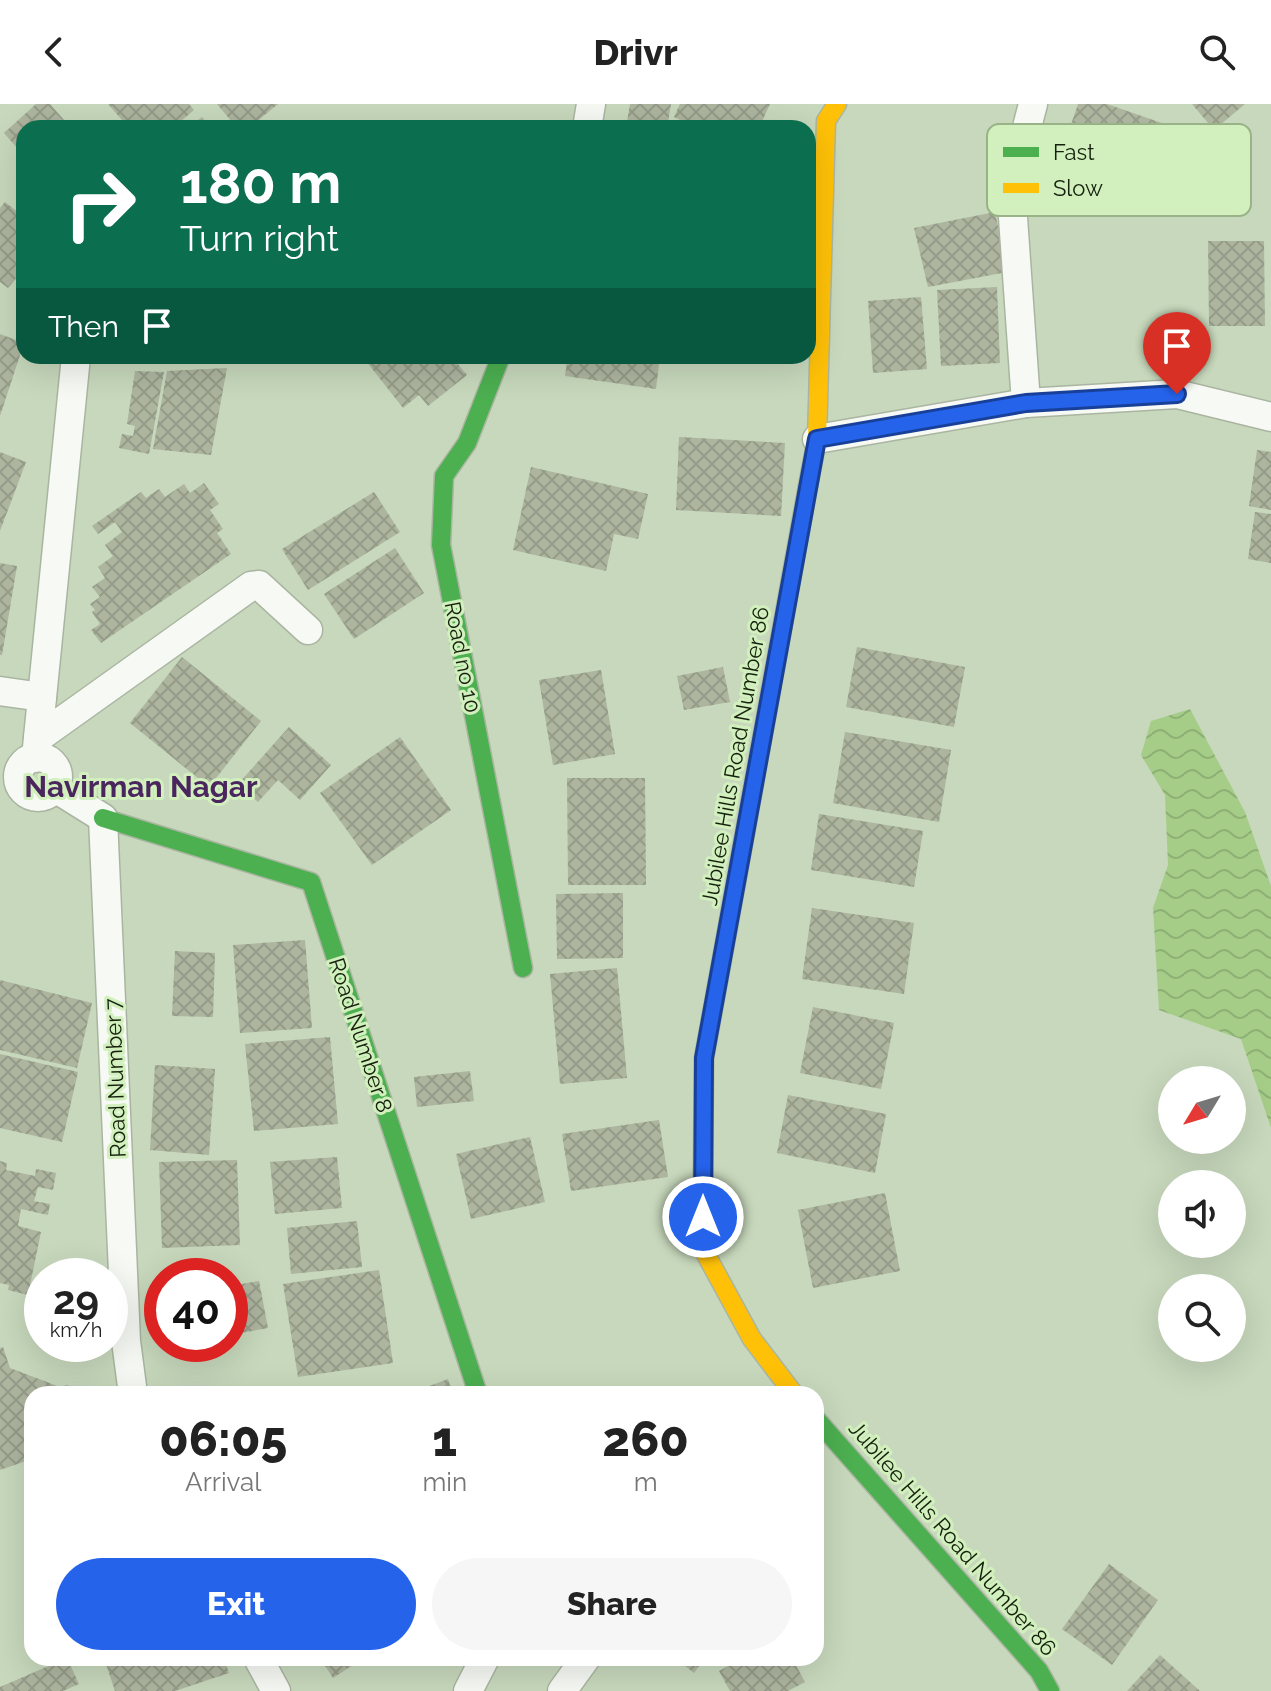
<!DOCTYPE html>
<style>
:root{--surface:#fff;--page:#f6f6f6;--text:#222;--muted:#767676;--accent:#2563eb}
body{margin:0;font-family:Raleway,sans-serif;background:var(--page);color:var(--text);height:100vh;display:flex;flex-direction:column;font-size:30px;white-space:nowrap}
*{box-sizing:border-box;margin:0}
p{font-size:26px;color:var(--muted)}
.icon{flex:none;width:44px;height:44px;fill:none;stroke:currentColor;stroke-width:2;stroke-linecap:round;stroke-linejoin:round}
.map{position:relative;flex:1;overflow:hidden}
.side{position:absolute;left:24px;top:1282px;width:800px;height:280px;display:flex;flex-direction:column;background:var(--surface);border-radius:24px;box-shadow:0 8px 32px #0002}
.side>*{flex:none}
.top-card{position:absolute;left:16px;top:16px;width:800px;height:244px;border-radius:24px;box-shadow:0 8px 32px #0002;background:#0b6e4f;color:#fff;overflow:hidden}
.needle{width:52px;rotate:232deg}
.buttons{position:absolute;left:1158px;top:962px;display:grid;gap:16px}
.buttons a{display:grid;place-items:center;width:88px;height:88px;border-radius:50%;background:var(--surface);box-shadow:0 8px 32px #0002;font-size:40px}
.speed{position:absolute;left:24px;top:1154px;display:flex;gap:16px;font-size:40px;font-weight:700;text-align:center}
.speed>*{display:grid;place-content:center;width:104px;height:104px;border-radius:50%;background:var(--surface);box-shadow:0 8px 32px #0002;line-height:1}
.speed small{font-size:20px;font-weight:400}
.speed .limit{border:12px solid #d22;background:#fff;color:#111}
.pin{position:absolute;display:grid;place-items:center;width:68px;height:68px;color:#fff;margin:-82px -34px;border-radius:50% 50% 50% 0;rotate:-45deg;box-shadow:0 0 8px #0007}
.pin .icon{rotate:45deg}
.me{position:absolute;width:88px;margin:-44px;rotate:0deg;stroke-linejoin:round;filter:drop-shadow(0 0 6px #0008)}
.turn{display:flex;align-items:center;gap:28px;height:168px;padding:0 32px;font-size:36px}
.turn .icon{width:104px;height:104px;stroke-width:2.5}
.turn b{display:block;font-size:56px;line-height:68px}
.then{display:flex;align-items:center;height:76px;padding:0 32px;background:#0003;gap:16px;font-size:30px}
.eta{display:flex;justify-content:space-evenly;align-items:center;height:136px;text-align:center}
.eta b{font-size:48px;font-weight:800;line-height:56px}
.action{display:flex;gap:16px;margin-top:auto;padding:16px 32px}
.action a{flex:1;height:92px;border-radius:48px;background:var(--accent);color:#fff;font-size:32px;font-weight:800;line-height:92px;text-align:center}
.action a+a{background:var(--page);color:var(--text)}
header{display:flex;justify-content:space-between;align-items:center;height:104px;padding:0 32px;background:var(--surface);font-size:36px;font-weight:800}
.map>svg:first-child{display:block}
</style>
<header><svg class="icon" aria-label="back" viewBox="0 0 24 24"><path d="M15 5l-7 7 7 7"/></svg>Drivr<svg class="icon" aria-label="search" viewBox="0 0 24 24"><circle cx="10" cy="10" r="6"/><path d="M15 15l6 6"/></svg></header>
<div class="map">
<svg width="1271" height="1587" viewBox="0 0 1271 1587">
<defs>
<pattern id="water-waves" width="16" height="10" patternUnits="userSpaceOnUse" patternTransform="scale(2)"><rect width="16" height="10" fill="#a5cd88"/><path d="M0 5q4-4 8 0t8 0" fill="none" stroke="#8db074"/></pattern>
<pattern id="building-cross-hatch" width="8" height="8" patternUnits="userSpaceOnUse" patternTransform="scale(2)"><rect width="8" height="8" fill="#adb59f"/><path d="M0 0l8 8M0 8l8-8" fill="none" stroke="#949b88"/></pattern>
</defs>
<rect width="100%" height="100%" fill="#c7d8bc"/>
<path fill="url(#water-waves)" d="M1190,605L1245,708L1271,782V1024L1241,935L1159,906L1153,804L1168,761L1165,691L1141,651L1151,617Z"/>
<g fill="url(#building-cross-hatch)">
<path d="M36,0H50L71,24H24V52L4,29Z"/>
<path d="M108,0H189L194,6L173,24H129Z"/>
<path d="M217,0H278L249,24H237Z"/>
<path d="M630,0H671L667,24H626Z"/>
<path d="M680,0H770L759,24H697L674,13Z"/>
<path d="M1078,0H1107L1182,26L1167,70L1066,35Z"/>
<path d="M1192,0H1245L1214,26Z"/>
<path d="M202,13L211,24H188Z"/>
<path d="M5,98L24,113V165L8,184L0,178V104Z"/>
<path d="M995,108L1007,168L928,183L914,124Z"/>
<path d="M1208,137H1264L1265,222H1209Z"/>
<path d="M997,183L1000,259L941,262L937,186Z"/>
<path d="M921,193L927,265L873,269L868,197Z"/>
<path d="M0,230L24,239L0,312Z"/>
<path d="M362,252H451L467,271L428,302L419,291L403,304Z"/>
<path d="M568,252H660L656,285L565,272Z"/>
<path d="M227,264L211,351L153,345L167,267Z"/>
<path d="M135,267L164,268L149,350L119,344L122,330L133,332L135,322L127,320Z"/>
<path d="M679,333L785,339L781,412L676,406Z"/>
<path d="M1257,346L1271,348V406L1249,402Z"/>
<path d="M0,348L26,358L0,427Z"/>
<path d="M531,363L648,390L638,435L614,430L606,467L513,446Z"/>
<path d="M204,379L219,400L210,406L223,425L217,429L231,450L101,539L91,526L100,520L92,508L95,506L90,500L100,493L92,483L105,474L98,463L113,452L105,441L122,428L115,418L98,430L92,422L141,388L146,394L159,385L165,393L184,380L190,389Z"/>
<path d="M374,388L400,428L308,486L282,445Z"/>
<path d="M1255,408L1271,410V459L1248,455Z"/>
<path d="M395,444L424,489L354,535L324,490Z"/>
<path d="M0,459L17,462L2,551H0Z"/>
<path d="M857,543L965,563L954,623L846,603Z"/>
<path d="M182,553L261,617L209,683L130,619Z"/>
<path d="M723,563L730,598L684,606L677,572Z"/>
<path d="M601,566L615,650L553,661L539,576Z"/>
<path d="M289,623L331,661L300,696L278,676L258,698L238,680Z"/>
<path d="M845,628L951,646L939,718L833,699Z"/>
<path d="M400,633L451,706L372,761L320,689Z"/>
<path d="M567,674H645L646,781H568Z"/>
<path d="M819,710L923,727L914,783L811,766Z"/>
<path d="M623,789V854L557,855L556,790Z"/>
<path d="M812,804L914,819L904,890L802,875Z"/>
<path d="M305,836L312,924L240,929L233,841Z"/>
<path d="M175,847L215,849L213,913L172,912Z"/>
<path d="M617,864L627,974L560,980L550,870Z"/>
<path d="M0,876L92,899L77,964L0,946Z"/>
<path d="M813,903L894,919L881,985L800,969Z"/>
<path d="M330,933L338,1020L254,1027L245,940Z"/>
<path d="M0,950L78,968L62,1038L0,1024Z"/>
<path d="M155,961L215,965L209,1051L150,1046Z"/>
<path d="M470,967L474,997L417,1003L414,973Z"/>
<path d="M788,991L886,1010L875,1069L777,1049Z"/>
<path d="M659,1016L668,1073L571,1087L562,1030Z"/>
<path d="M530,1033L545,1098L471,1115L456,1050Z"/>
<path d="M337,1053L342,1104L275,1110L270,1058Z"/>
<path d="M237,1056L240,1141L162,1144L159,1058Z"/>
<path d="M0,1057L7,1059L6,1066L35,1072L36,1065L56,1069L53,1086L38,1083L34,1097L50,1100L48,1111L21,1105L18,1122L41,1128L28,1191L8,1186L9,1181L0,1179Z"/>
<path d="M885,1089L900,1167L813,1184L798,1106Z"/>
<path d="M357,1117L362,1163L291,1170L287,1124Z"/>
<path d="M379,1166L393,1259L298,1273L283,1180Z"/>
<path d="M259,1177L268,1224L230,1231V1182Z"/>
<path d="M3,1243L10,1264L60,1283L68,1281L71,1290H32V1355L0,1366V1244Z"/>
<path d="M448,1275L453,1290H408Z"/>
<path d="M1109,1460L1158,1496L1112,1561L1062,1525Z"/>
<path d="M1160,1551L1200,1587H1127Z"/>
<path d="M67,1554L79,1580L63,1587H0V1583Z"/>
<path d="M124,1554H224L229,1569L175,1587H115L106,1560Z"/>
<path d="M320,1554H364L333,1574Z"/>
<path d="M675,1554H705L694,1569Z"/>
<path d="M743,1554H792L805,1578L788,1587H730L719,1567Z"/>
</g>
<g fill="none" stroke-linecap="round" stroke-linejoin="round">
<g stroke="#aab5a1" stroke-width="31">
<g id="street">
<path d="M587,24L591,0"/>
<path d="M1026,299L1011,85L1033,0"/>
<path d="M817,335L1026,299L1177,290L1271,313"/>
<path d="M0,587L42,593"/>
<path d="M38,634L251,482L259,481L308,526"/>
<circle cx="38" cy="673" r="20"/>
<path d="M36,654L76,252"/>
<path d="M55,684L103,714L126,1237L133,1290"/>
<path d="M258,1554L276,1587"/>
<path d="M468,1587L485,1554"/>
<path d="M562,1587L586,1554"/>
</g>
</g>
<g stroke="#aab5a1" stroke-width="21">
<g id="fast">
<path d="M501,252L467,339L444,372L441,441L523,864"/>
<path d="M103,714L311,778L478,1290"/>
<path d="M703,1066L704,954L808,382"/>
<path d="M816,1315L1039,1567L1050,1587"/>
</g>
</g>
<g stroke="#aab5a1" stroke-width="21">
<g id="slow">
<path d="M808,382L817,335L826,17L837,0"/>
<path d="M703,1066V1145L752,1235L794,1290"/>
</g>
</g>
<use href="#street" stroke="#f7f9f5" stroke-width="28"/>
<use href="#fast" stroke="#4caf50" stroke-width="18"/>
<use href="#slow" stroke="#ffc107" stroke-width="18"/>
</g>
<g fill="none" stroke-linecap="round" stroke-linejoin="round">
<g stroke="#184099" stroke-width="20">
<path id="route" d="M703,1113L704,954L817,335L1026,299L1177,290"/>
</g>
<use href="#route" stroke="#2563eb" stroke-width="14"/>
</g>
<g text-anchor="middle" stroke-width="6" stroke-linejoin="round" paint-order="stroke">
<g font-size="22" fill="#15200d" stroke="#d2f0bd">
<text transform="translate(463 553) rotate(79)" y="8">Road no 10</text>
<text transform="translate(735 652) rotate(-80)" y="8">Jubilee Hills Road Number 86</text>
<text transform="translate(361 931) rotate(72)" y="8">Road Number 8</text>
<text transform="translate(115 974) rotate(-92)" y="8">Road Number 7</text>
<text transform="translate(953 1434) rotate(49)" y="8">Jubilee Hills Road Number 86</text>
</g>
<g font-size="30" font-weight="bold" fill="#4b265e" stroke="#d2f0bd">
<text x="141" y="693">Navirman Nagar</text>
</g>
</g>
<rect x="987" y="20" width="264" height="92" rx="12" fill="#d2f0bd" stroke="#99b288" stroke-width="2"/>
<rect x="1003" y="43" width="36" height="10" fill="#4caf50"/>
<rect x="1003" y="79" width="36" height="10" fill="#ffc107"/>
<g font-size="22" fill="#15200d">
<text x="1053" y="56">Fast</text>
<text x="1053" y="92">Slow</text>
</g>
</svg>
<div class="buttons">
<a><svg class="needle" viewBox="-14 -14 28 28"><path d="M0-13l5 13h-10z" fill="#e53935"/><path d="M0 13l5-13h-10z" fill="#767676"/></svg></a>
<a><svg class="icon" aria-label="sound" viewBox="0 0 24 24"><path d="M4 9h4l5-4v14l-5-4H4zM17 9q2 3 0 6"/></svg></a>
<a><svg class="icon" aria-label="search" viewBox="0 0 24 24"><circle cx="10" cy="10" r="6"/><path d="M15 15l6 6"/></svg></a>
</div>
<div class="speed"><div>29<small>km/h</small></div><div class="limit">40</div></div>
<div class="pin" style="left:1177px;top:290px;background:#d93025"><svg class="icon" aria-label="arrive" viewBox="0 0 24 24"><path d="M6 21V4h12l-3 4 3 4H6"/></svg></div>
<svg class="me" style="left:703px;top:1113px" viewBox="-20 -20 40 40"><circle r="17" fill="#2563eb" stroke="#fff" stroke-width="3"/><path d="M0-11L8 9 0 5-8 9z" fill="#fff"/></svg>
<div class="top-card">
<div class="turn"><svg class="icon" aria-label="right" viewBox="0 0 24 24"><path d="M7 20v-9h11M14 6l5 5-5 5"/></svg><div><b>180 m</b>Turn right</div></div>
<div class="then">Then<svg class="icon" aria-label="arrive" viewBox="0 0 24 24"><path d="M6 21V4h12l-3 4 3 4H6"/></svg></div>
</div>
<section class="side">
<div class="eta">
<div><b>06:05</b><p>Arrival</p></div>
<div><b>1</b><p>min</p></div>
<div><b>260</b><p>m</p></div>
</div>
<div class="action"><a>Exit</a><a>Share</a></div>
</section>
</div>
